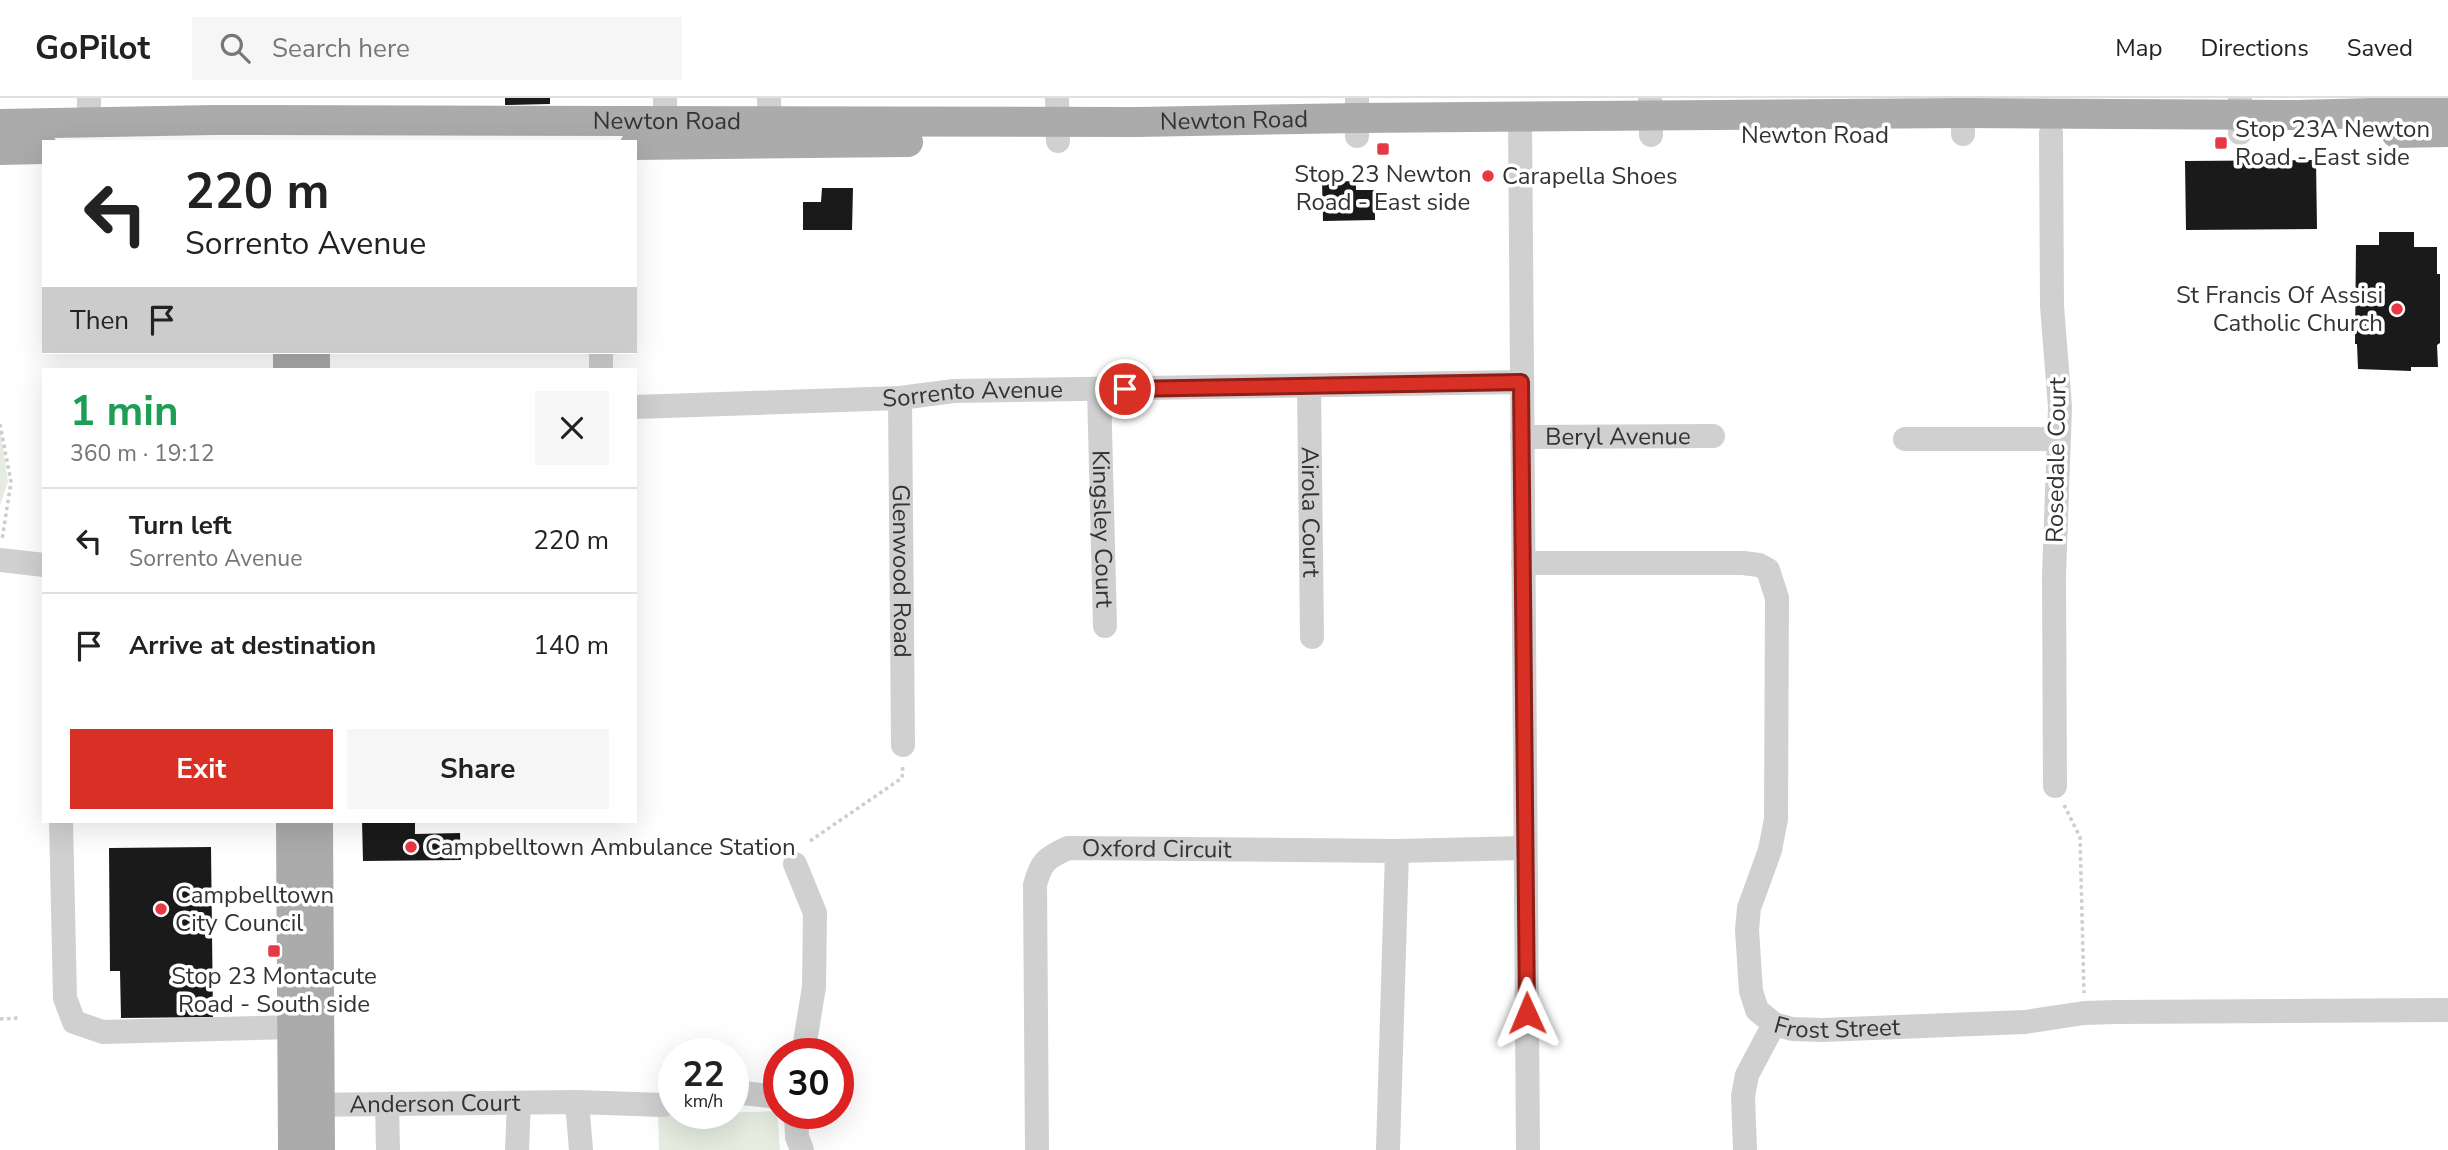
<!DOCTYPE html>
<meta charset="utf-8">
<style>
:root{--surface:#fff;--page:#f6f6f6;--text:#222;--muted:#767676;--line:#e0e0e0;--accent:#d93025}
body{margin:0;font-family:"Nunito Sans",sans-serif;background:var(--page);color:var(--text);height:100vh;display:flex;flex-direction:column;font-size:26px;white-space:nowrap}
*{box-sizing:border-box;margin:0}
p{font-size:23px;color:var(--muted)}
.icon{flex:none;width:38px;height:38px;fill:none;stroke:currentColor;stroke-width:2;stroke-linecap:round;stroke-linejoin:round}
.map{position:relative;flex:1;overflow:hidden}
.panel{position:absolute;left:42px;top:270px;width:595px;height:455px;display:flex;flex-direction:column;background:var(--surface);border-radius:0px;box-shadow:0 7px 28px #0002}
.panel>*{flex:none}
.top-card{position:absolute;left:42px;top:42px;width:595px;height:214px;border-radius:0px;box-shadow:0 7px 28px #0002;background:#fff;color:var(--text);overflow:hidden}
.speed{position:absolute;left:658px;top:940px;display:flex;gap:14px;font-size:35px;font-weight:700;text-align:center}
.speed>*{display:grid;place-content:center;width:91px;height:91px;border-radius:50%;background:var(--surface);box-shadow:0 7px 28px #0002;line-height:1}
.speed small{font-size:18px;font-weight:400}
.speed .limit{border:10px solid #d22;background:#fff;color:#111}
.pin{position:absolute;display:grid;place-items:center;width:60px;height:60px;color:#fff;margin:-30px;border:4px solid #fff;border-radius:50%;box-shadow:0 2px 7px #0007}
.me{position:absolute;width:77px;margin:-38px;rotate:359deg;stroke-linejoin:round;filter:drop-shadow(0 0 5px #0008)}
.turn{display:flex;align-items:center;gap:24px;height:147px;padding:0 28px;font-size:32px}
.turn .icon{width:91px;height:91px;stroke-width:2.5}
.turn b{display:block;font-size:49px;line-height:60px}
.then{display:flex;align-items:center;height:66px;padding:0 28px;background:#0003;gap:14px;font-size:26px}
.round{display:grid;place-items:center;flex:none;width:74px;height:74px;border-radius:0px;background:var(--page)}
.head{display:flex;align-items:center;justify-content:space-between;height:119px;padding:0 28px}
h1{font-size:42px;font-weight:700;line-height:52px;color:#1e9e55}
.action{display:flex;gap:14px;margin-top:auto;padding:14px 28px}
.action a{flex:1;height:80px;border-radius:0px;background:var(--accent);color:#fff;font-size:28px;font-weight:700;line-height:80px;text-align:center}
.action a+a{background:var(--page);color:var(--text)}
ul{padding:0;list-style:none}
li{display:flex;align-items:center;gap:21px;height:105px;padding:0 28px;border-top:2px solid var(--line)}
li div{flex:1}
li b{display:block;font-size:26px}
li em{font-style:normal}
header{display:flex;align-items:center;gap:42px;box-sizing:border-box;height:98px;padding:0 35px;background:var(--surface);border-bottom:2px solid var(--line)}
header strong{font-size:33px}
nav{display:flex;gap:38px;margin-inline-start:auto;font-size:24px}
.search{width:490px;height:63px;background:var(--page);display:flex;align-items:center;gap:18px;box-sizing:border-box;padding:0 24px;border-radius:0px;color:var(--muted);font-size:26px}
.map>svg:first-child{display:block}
</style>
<header>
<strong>GoPilot</strong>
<div class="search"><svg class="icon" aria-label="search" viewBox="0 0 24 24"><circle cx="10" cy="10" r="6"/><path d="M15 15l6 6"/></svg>Search here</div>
<nav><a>Map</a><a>Directions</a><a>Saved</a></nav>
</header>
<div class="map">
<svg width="2448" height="1052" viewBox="0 0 2448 1052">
<rect width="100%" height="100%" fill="#fff"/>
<g fill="#e6ecdf">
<path d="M0,329L8,384L0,407Z"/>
<path d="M777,1013L780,1052H659L658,1017Z"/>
</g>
<g fill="#1a1a1a">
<path d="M505,0H550V6L505,7Z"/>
<path d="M2316,62L2317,131L2186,132L2185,63Z"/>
<path d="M1356,83V92H1375V122L1323,123L1322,84Z"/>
<path d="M822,90H853L852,132H803V104H821Z"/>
<path d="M2379,134H2414V149H2437V176H2440V245L2437,247L2438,269H2411V273L2358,271L2357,246H2355L2356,147H2379Z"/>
<path d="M362,723H415V736L460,735L461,762L363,763Z"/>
<path d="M211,749L213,919L121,920L120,873H110L109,750Z"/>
</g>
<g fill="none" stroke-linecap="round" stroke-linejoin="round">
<g stroke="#cdcdcd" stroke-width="3.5" stroke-dasharray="3.5 3.5" stroke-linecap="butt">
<path d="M0,326L11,384L2,442"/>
<path d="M2064,707L2080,739L2084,895"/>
<path d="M810,743L902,680L903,667"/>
<path d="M0,921L19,920"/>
</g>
<g stroke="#d0d0d0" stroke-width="24">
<path d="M89,0V24"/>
<path d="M665,0V23"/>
<path d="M769,0L770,41"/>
<path d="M1057,0L1058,43"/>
<path d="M1357,0V38"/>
<path d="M1650,0L1651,37"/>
<path d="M1963,0V36"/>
<path d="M1520,20L1528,1052"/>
<path d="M2051,35L2052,208L2060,309L2054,478L2055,688"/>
<path d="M2240,35V0"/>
<path d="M601,254V271"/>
<path id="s1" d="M1309,288L1312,539"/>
<path id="s2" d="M1099,291L1105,528"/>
<path id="s3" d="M900,300L903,647"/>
<path id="s4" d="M635,309L900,300L954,293L1521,284"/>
<path id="s5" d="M1522,339L1713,338"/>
<path d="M1905,341H2058"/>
<path d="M0,462L44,467"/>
<path id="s6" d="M1523,465H1743L1759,467L1768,472L1777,500L1776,721L1770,752L1749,810L1747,832L1751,893L1757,912L1774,926L1792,931L1822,932L2025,924L2084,915L2116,914L2448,912"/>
<path d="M61,723L65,900L74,924L103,934L293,929"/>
<path d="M795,766L815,815L814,889L803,956"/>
<path d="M733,994L779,999"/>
<path d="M577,1004L581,1052"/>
<path d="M387,1006L388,1052"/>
<path id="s7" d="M300,1007L577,1004L663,1007L674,1004"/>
<path d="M796,1015L797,1039L802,1052"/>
<path d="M517,1052L519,1005"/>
<path id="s8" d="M1037,1052L1035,787C1041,764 1046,760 1068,750L1397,753L1525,750"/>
<path d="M1388,1052L1397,753"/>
<path d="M1745,1052L1743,998L1747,977L1774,926"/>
</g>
<g stroke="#ababab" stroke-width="30">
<path id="s9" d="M0,26L214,22L1137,24L1357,20L1963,15L2298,17L2448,13"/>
<path d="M2396,35L2448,34"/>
<path d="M635,47L908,44"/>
<path d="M0,52L44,51"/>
<path d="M288,254V271"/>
<path d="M315,254V271"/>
<path d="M291,723L293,1052"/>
<path d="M318,723L320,1052"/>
</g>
</g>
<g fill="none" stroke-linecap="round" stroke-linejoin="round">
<g stroke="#8d1f18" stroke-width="18">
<path id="route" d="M1125,291L1521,284L1527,915"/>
</g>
<use href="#route" stroke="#d93025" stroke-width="12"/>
</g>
<g fill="#e63946" stroke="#fff" stroke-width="2.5">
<rect x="2214" y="38" width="14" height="14" rx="3.5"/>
<rect x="1376" y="44" width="14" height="14" rx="3.5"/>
<circle cx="1488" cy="78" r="7"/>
<circle cx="2397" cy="211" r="7"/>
<circle cx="411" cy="749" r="7"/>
<circle cx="161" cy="811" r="7"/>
<rect x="267" y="846" width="14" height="14" rx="3.5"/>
</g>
<g text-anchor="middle" stroke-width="7" stroke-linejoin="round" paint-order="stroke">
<g font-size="24" fill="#333" stroke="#fff">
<text dy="8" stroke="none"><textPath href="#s9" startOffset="1234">Newton Road</textPath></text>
<text dy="8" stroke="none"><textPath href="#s9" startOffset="667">Newton Road</textPath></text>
<text x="1815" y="45">Newton Road</text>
<text dy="8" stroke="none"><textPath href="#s4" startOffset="338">Sorrento Avenue</textPath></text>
<text dy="8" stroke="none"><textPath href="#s5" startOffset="96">Beryl Avenue</textPath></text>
<text transform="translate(2056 362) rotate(-89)" y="8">Rosedale Court</text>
<text dy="8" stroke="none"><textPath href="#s1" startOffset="126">Airola Court</textPath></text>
<text dy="8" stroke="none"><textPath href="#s2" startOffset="140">Kingsley Court</textPath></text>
<text dy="8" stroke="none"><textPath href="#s3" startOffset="173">Glenwood Road</textPath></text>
<text dy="8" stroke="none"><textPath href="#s8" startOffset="406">Oxford Circuit</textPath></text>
<text dy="8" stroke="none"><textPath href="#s6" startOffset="779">Frost Street</textPath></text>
<text dy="8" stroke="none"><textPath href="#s7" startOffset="135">Anderson Court</textPath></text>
</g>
<g font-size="24" fill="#333" stroke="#fff" text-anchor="start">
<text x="2235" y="39">Stop 23A Newton<tspan x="2235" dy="28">Road - East side</tspan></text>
<text x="1383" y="84" text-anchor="middle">Stop 23 Newton<tspan x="1383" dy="28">Road - East side</tspan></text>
<text x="1502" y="86">Carapella Shoes</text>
<text x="2383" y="205" text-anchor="end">St Francis Of Assisi<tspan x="2383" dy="28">Catholic Church</tspan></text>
<text x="425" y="757">Campbelltown Ambulance Station</text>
<text x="175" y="805">Campbelltown<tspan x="175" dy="28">City Council</tspan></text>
<text x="274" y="886" text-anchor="middle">Stop 23 Montacute<tspan x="274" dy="28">Road - South side</tspan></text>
</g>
</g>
</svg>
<div class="speed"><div>22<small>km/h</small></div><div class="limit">30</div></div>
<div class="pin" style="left:1125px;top:291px;background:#d93025"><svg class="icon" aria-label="arrive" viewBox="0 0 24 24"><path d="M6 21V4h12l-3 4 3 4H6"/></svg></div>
<svg class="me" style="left:1527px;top:915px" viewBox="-20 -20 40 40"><path d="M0-17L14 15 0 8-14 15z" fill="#d93025" stroke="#fff" stroke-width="4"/></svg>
<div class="top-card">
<div class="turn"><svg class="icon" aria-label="left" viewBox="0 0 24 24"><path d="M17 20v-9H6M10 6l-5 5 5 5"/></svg><div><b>220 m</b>Sorrento Avenue</div></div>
<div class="then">Then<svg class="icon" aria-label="arrive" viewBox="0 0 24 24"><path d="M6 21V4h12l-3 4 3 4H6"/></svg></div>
</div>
<section class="panel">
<div class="head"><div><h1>1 min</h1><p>360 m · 19:12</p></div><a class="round"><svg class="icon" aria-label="close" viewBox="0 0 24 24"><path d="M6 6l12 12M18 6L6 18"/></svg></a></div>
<ul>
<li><svg class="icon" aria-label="left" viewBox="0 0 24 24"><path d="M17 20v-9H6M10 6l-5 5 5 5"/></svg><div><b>Turn left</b><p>Sorrento Avenue</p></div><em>220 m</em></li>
<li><svg class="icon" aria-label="arrive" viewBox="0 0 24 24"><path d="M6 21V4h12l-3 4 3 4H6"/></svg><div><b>Arrive at destination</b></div><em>140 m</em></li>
</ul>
<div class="action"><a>Exit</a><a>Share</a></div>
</section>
</div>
